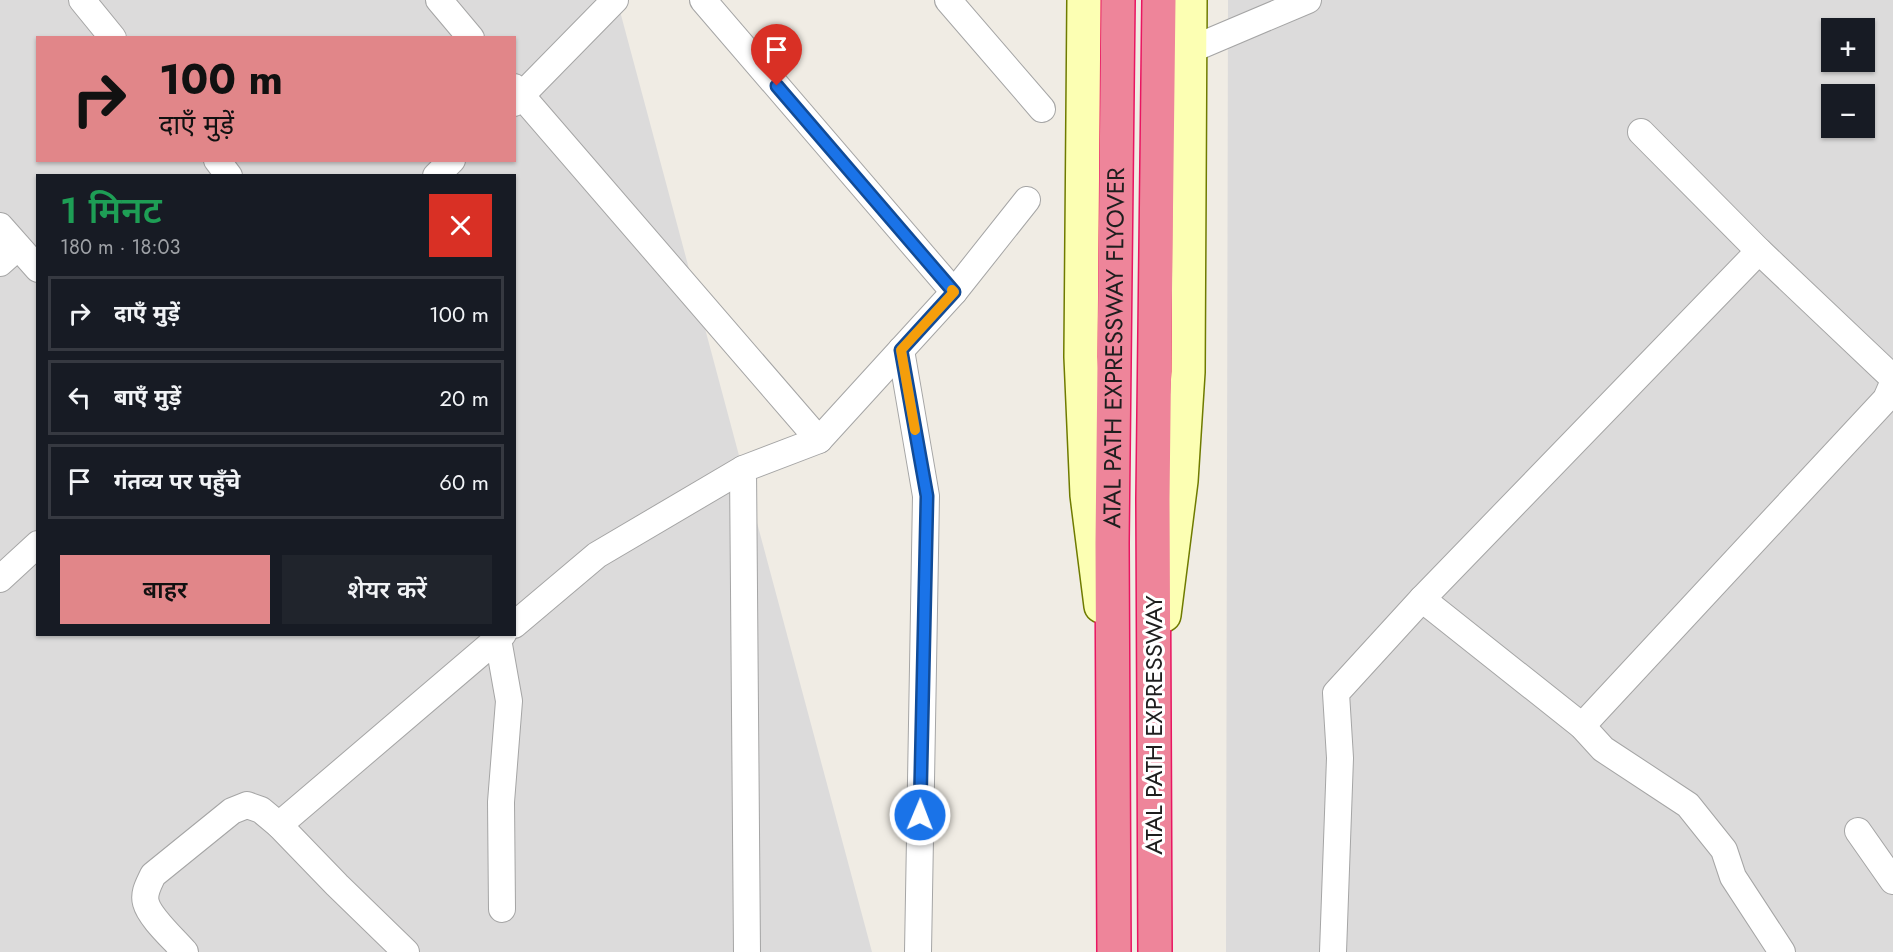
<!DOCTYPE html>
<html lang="hi">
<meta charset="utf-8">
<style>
:root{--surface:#171b24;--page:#20242c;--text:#f1f3f6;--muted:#9ea1a6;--line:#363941;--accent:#e18689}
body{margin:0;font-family:Jost,"Noto Sans Devanagari",sans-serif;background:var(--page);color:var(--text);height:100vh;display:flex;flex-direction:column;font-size:22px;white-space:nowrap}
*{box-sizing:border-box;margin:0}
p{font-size:20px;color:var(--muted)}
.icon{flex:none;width:33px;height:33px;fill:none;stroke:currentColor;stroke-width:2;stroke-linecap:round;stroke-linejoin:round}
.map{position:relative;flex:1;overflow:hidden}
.sheet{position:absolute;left:36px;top:174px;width:480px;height:462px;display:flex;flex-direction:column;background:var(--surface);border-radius:0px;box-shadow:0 2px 4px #0004}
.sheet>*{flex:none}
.guide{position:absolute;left:36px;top:36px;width:480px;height:126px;border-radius:0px;box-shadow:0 2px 4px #0004;background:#e18689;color:#111;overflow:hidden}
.fabs{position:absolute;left:1821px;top:18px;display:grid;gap:12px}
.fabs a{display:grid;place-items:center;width:54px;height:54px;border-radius:0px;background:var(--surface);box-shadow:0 2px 4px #0004;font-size:30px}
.pin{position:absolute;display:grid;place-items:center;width:51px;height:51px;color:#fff;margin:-62px -26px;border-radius:50% 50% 50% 0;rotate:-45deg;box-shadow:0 0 6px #0007}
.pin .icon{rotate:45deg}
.me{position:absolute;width:66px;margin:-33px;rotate:1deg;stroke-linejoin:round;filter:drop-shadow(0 0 4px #0008)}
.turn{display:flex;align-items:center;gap:21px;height:126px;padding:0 24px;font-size:27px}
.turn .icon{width:78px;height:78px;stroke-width:2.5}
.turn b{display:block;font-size:42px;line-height:51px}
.round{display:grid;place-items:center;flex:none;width:63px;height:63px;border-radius:0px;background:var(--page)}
.summary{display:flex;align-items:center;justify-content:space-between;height:102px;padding:0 24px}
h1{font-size:36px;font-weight:600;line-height:45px;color:#1e9e55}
.button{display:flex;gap:12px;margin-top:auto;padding:12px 24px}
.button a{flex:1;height:69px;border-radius:0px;background:var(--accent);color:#111;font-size:24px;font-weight:600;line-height:69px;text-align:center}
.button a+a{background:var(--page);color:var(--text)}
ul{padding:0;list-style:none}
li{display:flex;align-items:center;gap:18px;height:75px;margin:0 12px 9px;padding:0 12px;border:3px solid var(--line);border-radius:0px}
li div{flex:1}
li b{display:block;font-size:22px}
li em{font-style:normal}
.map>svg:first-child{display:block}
</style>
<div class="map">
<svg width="1893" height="952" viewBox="0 0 1893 952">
<rect width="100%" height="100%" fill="#f0ece4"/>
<g fill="#dcdbdb" fill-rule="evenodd">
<path d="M0,0H617L872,952H0ZM38,38H514V160H38ZM38,176H514V634H38Z"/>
<path d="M1228,0H1893V952H1226ZM1832,28H1864V62H1832ZM1832,94H1864V128H1832Z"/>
</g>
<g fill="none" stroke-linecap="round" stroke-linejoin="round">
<g stroke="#a5a5a5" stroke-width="28">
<g id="street">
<path d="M82,0L113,38"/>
<path d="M439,0L471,38"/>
<path d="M703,0L954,292"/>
<path d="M948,0L1042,109"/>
<path d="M1190,50L1308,0"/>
<path d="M514,87L819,440"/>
<path d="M514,103L615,0"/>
<path d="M1641,132L1759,251L1893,378"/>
<path d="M217,160L229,176"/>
<path d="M436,176L452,160"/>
<path d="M0,226L38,269"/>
<path d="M0,263L18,247"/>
<path d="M901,350L926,496L918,952"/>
<path d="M0,579L38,544"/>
<path d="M1422,599L1582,726L1603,749L1688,805L1724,850L1733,877L1782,952"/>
<path d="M514,625L597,555L743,469"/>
<path d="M498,639L509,701L501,802L502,909"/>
<path d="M1582,726L1886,399L1893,383"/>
<path d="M279,825L503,634"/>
<path d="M1858,831L1893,881"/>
<path d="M185,952C174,939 150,918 146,903C143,893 149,884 153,875L232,811L247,805L261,810L279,825L337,885L406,952"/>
<path d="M747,952L743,469L819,440L954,292L1027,200"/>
<path d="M1333,952L1340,758L1336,693L1422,599L1759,251"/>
</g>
</g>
<g stroke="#6f7b00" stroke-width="36">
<g id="secondary">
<path d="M1084,0L1081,357L1087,495L1101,606"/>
<path d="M1164,615L1181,481L1188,372L1190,0"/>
</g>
</g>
<g stroke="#e91561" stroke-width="36">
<g id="highway">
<path id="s1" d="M1114,952L1112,543L1118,0"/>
<path d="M1155,952L1153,499L1159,0"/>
</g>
</g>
<use href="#street" stroke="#fff" stroke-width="26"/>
<use href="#secondary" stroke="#fcffb3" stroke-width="33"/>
<use href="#highway" stroke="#ee859a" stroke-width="33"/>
</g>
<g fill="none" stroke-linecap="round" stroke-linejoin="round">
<g stroke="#114b97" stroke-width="15">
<path id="route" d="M777,86L954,292L901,350L927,496L920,815"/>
</g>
<use href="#route" stroke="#1a73e8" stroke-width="10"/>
<path stroke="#f59e0b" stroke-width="10" d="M915,430L901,350L954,292L952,290"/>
</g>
<g text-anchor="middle" stroke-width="6" stroke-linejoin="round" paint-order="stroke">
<g font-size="24" fill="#1e1e1e" stroke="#fff">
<text dy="8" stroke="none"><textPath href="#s1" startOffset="604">ATAL PATH EXPRESSWAY FLYOVER</textPath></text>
<text transform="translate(1154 725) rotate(-90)" y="8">ATAL PATH EXPRESSWAY</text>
</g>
</g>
</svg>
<div class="fabs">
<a>+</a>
<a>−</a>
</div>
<div class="pin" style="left:777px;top:86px;background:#d93025"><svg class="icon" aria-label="arrive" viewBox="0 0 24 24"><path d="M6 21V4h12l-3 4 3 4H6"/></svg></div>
<svg class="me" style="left:920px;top:815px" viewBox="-20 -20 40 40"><circle r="17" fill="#1a73e8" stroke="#fff" stroke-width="3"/><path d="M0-11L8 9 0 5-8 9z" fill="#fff"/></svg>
<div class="guide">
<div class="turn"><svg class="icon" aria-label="right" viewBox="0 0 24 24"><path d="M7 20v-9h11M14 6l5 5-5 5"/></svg><div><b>100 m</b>दाएँ मुड़ें</div></div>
</div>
<section class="sheet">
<div class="summary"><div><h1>1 मिनट</h1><p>180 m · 18:03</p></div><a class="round" style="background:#d93025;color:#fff"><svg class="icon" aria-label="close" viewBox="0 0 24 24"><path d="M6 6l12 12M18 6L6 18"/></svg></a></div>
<ul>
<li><svg class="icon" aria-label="right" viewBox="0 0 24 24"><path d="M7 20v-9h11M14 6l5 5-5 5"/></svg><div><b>दाएँ मुड़ें</b></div><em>100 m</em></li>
<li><svg class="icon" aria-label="left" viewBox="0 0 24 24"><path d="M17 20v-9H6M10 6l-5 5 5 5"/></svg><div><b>बाएँ मुड़ें</b></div><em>20 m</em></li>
<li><svg class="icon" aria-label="arrive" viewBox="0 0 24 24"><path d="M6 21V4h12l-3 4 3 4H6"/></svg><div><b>गंतव्य पर पहुँचे</b></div><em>60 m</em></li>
</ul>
<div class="button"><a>बाहर</a><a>शेयर करें</a></div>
</section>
</div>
